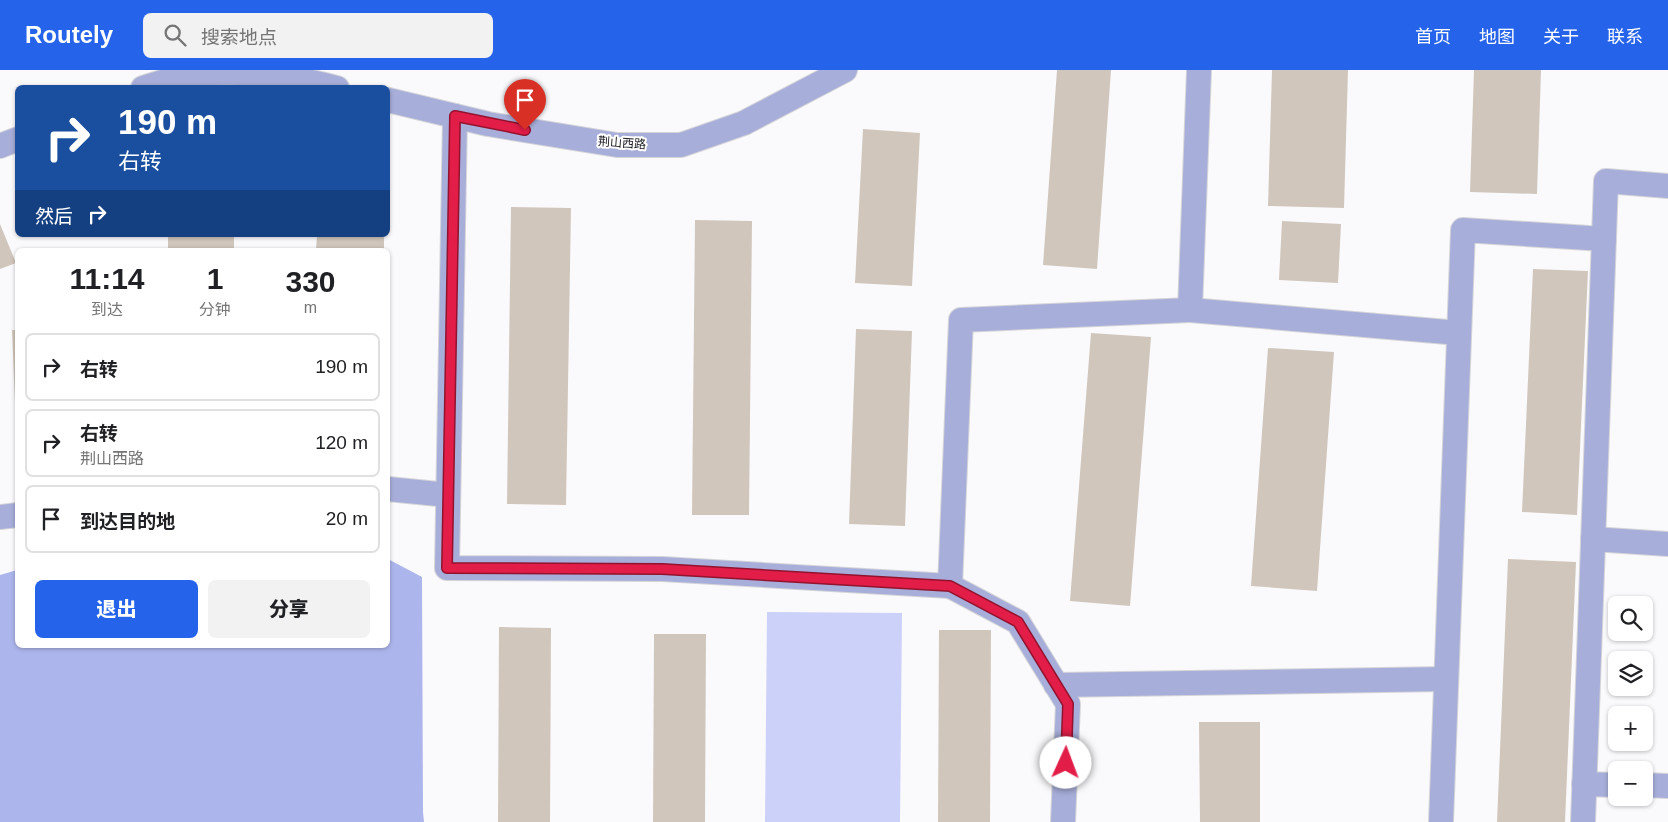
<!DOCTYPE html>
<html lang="zh">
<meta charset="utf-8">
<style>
:root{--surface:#fff;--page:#f2f2f2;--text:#202124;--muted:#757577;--line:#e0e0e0;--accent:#2563eb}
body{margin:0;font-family:Arial,"Noto Sans SC",sans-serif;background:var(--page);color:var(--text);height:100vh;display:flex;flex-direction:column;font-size:19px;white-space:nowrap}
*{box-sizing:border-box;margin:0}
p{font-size:16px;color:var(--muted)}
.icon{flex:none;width:28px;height:28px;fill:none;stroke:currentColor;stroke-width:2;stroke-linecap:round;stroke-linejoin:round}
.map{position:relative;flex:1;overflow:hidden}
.side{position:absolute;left:15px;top:178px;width:375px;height:400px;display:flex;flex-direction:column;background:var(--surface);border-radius:8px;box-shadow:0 1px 4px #0004}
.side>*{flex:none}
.banner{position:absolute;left:15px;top:15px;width:375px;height:152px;border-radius:8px;box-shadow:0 1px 4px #0004;background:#1a4fa0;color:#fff;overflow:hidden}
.tools{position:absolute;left:1608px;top:526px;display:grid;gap:10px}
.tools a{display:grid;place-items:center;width:45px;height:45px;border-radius:8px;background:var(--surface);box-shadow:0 1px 4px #0004;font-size:25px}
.pin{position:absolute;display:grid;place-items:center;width:42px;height:42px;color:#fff;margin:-51px -21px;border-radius:50% 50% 50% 0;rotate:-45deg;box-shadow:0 0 5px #0007}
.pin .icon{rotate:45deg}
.me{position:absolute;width:55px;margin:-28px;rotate:2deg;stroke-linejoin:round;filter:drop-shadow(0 0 4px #0008)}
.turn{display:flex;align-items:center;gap:18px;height:105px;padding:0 20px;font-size:22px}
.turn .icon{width:65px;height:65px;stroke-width:2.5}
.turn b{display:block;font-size:35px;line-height:42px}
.then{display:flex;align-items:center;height:48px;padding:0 20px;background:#0003;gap:10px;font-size:19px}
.eta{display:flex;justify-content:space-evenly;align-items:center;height:85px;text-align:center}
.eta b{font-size:30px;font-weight:800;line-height:35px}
.cta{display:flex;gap:10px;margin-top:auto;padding:10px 20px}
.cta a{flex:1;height:58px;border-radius:8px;background:var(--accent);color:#fff;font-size:20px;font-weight:800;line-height:58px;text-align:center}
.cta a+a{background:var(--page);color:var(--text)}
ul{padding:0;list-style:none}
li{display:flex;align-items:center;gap:15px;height:68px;margin:0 10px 8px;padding:0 10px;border:2px solid var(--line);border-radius:8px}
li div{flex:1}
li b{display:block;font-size:19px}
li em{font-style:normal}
header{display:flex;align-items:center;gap:30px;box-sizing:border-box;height:70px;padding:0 25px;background:var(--accent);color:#fff}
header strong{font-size:24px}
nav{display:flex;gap:28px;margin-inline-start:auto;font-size:18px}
.search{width:350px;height:45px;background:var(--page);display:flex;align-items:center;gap:12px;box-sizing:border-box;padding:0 18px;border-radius:8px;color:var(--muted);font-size:19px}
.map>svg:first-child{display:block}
</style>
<header>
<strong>Routely</strong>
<div class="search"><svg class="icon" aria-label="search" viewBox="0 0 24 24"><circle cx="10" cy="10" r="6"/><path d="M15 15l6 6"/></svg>搜索地点</div>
<nav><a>首页</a><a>地图</a><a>关于</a><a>联系</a></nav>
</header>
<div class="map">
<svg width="1668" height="752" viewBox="0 0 1668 752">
<rect width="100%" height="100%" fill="#fafafd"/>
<path fill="#cbd1f8" d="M767,542L902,543L900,752H765Z"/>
<path fill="#adb6ec" d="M388,489L422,507L423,742L424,752H0V505L17,500L18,575H388Z"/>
<g fill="#d1c6bb">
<path d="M1057,0H1111L1097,199L1043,195Z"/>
<path d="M1272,0H1348L1344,138L1268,136Z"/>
<path d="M1474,0H1541L1537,124L1470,122Z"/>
<path d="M863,59L920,63L912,216L855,213Z"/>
<path d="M511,137L571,138L566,435L507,434Z"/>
<path d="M695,150L752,151L749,445H692Z"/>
<path d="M1282,151L1341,154L1338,213L1279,210Z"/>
<path d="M0,154L16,193L0,199Z"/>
<rect x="168" y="165" width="66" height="15"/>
<path d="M317,165H384V180H316Z"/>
<path d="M1533,199L1588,201L1577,445L1522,442Z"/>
<path d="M856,259L912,261L905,456L849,454Z"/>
<path d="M12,260H18V357H16Z"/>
<path d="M1091,263L1151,267L1130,536L1070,531Z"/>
<path d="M1268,278L1334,282L1317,521L1251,516Z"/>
<path d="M1508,489L1576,492L1565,752H1497Z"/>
<path d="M499,557L551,558L550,752H498Z"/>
<path d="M939,560H991L990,752H938Z"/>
<path d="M654,564H706L705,752H653Z"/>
<path d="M1199,652H1260V752H1200Z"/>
</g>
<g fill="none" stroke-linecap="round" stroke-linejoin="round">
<g stroke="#d5d5d9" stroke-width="26">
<g id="minor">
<path d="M1199,0L1190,240L1459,263"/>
<path d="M143,18C160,13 178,6 196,4C243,0 291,6 337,18"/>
<path d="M388,30L488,54L617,75H681L744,53L845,0"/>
<path d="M455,46L447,498L662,499L950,516"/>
<path d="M0,76L18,69"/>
<path d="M388,419L448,425"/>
<path d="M0,447L18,445"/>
<path d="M1593,469L1668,474"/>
<path d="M1056,615L1446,609"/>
<path d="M1584,714L1616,715"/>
<path d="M1644,715L1668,716"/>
<path d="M1063,752L1068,634L1018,552L950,516L961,250L1190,240"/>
<path d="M1441,752L1463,160L1604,169"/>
<path d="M1583,752L1606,111L1668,116"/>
</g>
</g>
<use href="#minor" stroke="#a7aed9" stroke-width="24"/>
</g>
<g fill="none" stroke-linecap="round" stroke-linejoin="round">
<g stroke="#92132f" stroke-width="12">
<path id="route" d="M525,60L455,46L447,498L662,499L950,516L1018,552L1068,634L1066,693"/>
</g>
<use href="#route" stroke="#e11d48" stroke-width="9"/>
</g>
<g text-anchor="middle" stroke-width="4" stroke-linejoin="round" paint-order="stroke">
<g font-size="12" fill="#131419" stroke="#fff">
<text transform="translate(622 73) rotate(4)" y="4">荆山西路</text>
</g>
</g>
</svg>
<div class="tools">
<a><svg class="icon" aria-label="search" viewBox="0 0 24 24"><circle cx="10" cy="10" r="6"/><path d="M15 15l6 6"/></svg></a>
<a><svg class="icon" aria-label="layers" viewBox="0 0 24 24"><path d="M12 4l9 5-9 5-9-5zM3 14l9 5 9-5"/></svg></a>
<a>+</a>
<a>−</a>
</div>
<div class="pin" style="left:525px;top:60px;background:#d93025"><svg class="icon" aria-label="arrive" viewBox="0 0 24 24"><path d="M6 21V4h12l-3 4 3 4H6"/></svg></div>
<svg class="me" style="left:1066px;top:693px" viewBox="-20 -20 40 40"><circle r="19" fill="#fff"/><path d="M0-13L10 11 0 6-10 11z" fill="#e11d48"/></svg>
<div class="banner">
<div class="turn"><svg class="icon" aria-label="right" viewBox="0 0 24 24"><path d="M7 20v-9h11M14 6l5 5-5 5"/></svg><div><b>190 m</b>右转</div></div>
<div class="then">然后<svg class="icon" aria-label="right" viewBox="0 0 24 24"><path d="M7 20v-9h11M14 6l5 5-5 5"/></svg></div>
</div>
<section class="side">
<div class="eta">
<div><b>11:14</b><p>到达</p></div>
<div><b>1</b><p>分钟</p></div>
<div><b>330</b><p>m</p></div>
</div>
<ul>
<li><svg class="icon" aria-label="right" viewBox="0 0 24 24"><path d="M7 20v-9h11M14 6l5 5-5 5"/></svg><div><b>右转</b></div><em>190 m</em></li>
<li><svg class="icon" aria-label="right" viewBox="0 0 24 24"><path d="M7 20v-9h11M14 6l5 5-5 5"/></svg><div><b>右转</b><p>荆山西路</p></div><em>120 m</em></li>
<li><svg class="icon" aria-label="arrive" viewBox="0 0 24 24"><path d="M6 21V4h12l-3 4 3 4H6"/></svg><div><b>到达目的地</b></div><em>20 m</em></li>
</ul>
<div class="cta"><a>退出</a><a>分享</a></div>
</section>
</div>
